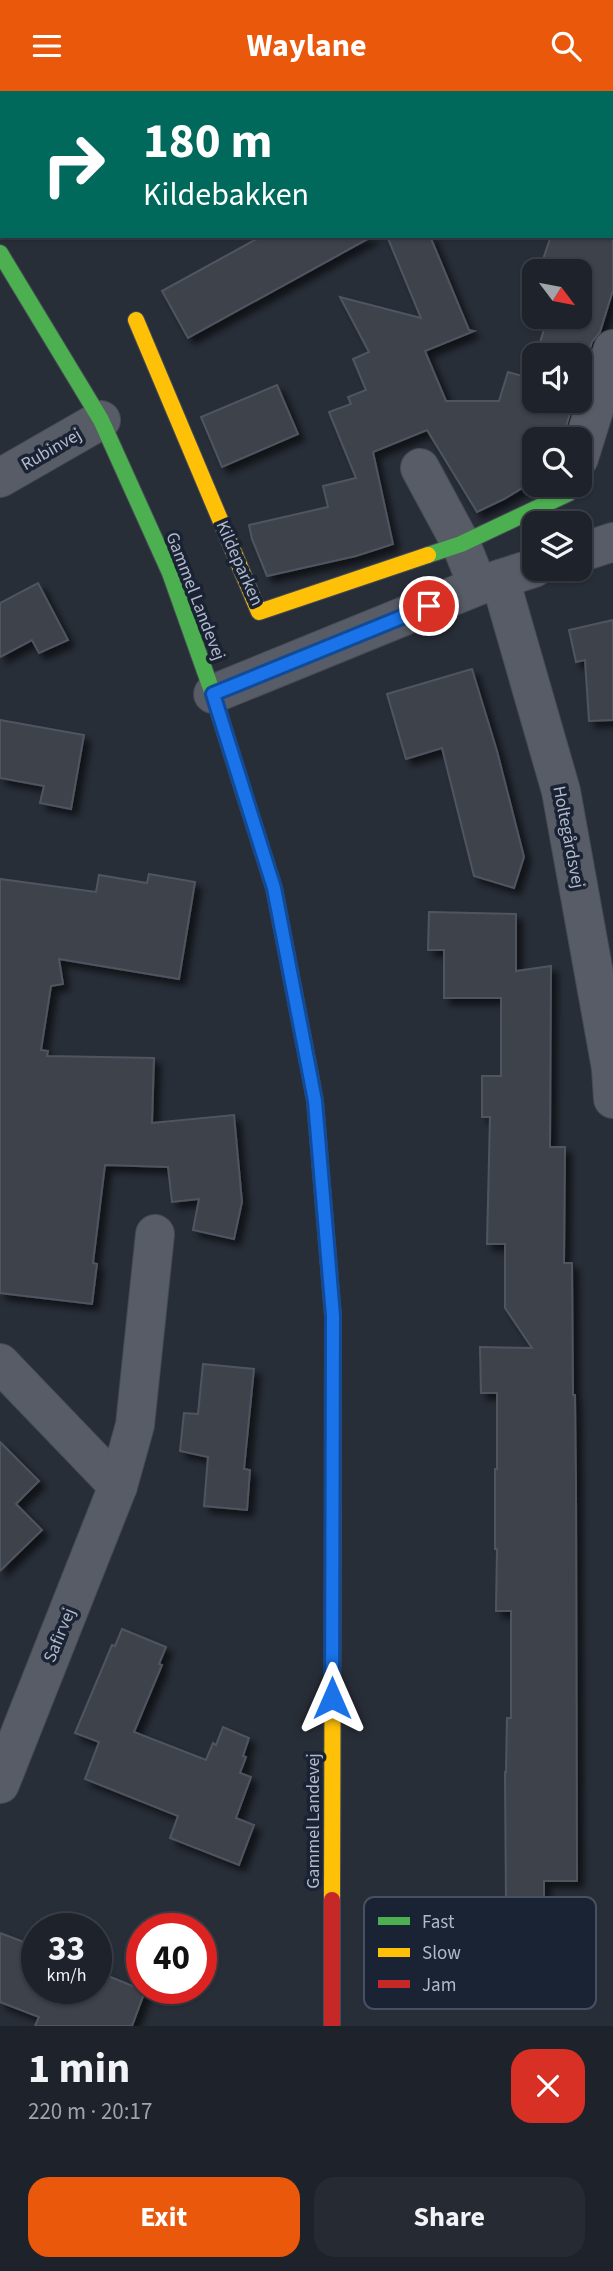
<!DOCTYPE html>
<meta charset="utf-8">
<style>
:root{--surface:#1e222a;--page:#262a32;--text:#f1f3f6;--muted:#a1a4a8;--line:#3c3f47;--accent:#ea580c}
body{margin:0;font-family:"Source Sans 3",sans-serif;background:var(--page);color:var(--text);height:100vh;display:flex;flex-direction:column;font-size:26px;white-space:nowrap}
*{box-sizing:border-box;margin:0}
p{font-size:23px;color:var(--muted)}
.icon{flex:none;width:38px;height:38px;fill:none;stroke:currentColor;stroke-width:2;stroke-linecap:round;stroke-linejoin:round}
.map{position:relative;height:1935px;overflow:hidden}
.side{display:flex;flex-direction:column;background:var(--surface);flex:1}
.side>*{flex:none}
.hud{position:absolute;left:0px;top:0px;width:614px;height:147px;box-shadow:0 2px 5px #0004,0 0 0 2px var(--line);background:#00695c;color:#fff;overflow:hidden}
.needle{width:46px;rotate:122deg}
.fabs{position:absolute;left:522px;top:168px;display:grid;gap:14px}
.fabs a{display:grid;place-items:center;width:70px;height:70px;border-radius:14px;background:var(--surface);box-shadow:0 2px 5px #0004,0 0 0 2px var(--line);font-size:35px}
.speed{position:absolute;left:21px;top:1822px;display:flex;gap:14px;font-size:35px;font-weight:700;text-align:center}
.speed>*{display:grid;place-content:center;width:91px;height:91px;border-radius:50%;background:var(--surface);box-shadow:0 2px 5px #0004,0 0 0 2px var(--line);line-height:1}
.speed small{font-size:18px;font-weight:400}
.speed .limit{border:10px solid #d22;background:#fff;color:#111}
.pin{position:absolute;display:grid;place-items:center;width:60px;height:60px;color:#fff;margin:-30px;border:4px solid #fff;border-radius:50%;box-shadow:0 2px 7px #0007}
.me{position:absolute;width:77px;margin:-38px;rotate:0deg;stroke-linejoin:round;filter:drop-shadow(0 0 5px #0008)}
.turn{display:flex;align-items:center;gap:24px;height:147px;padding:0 28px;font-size:32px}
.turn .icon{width:91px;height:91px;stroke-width:2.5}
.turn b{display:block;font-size:49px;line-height:60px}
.round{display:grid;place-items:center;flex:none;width:74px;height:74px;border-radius:21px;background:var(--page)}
.summary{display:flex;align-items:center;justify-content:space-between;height:119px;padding:0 28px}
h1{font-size:42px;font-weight:700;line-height:52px}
.primary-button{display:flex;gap:14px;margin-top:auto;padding:14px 28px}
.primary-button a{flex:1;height:80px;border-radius:21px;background:var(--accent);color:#fff;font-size:28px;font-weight:700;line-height:80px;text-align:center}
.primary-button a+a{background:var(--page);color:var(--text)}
header{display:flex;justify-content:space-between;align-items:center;height:91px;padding:0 28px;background:var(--accent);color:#fff;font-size:32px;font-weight:700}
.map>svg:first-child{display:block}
</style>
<header><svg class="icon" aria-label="menu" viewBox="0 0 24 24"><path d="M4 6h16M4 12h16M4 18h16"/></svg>Waylane<svg class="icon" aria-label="search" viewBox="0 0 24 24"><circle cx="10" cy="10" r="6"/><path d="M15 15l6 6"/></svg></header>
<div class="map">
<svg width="613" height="1935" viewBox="0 0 613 1935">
<defs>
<filter id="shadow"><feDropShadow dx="6" dy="6" stdDeviation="3.5" flood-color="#0009"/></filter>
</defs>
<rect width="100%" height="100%" fill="#282e38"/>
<g fill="#3d424c" stroke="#505560" stroke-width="2" filter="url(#shadow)">
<path d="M262,145H373L188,247L162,200Z"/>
<path d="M387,145H430L469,239L474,240L425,260L446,310H499L508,281L529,287L534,273V310H574L562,348H534V390L504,408L477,421L427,339L373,361L393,453L356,465L267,485L252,448L249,434L328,416L323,395L356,387L329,321L351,313L348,306L366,299L353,268L369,261L340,206L421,227Z"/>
<path d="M551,145H613V199L600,241L592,251L579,293V264H536L548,226H579V180H539Z"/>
<path d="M277,294L298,343L222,376L201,326Z"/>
<path d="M38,492L68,549L39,562L32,549L0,566V512Z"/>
<path d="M613,529V629L589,630L585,569L576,571L569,539Z"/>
<path d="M472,578L497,660L524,766L514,797L474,785L442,657L406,668L387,603Z"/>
<path d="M0,629L84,644L71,718L40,712L44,695L0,687Z"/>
<path d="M149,783L195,791L179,888L59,868L63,893L51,895L41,959L48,960L47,965L154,967L152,1032L234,1024L242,1111L234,1148L193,1139L199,1108L172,1111L168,1076L105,1074L93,1172L97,1173L92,1213L0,1202V788L96,801L99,784L147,792Z"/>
<path d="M429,821L516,823V880L551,875L550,1056H565L564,1172H572L573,1304H575L576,1395L577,1790H544V1811H506L505,1681H506L507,1627H511V1520H496L497,1458H495V1378H497V1302H481L480,1256L532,1257L505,1217V1153H487L490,1026H482V985H501V907H444V859H428Z"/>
<path d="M203,1273L254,1278L244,1378L250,1379L247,1419L204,1415L208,1366L180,1360L184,1322L198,1323Z"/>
<path d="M0,1351L39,1390L16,1413L42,1439L0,1480Z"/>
<path d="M122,1538L166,1556L159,1573L162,1574L134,1641L206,1669L213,1652L216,1654L223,1636L249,1647L243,1665L246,1666L240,1682L251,1686L236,1727L254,1734L239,1774L170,1747L178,1725L85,1688L99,1651L75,1642L112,1554L115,1555Z"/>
<path d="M0,1842L37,1856V1897H96V1880L145,1900L132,1935H35L39,1926L0,1911Z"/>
</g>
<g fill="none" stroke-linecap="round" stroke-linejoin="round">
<g stroke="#454a54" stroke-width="40">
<g id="street">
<path d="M579,367L613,258"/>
<path d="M420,377L461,453L473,483"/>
<path d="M0,387L101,329"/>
<path d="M579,462L613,451"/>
<path d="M500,488L561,700L611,977L613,1008"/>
<path d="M213,603L478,495L534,477"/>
<path d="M0,1272L118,1395"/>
<path d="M0,1693L118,1395L135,1334L155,1143"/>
</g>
</g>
<g stroke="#454a54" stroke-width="18">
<g id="fast">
<path d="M0,162L101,329L170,482L213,603L246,709"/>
<path d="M428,464L461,453L569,402L571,394"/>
<path d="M311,988L315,1010L333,1225V1427"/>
</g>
</g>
<g stroke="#454a54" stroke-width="18">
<g id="slow">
<path d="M136,229L259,521L428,464"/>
<path d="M332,1809L333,1427"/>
</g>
</g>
<g stroke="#454a54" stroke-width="18">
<g id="jam">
<path d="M246,709L274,797L311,988"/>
<path d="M332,1935V1809"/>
</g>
</g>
<use href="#street" stroke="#585c66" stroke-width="38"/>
<use href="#fast" stroke="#4caf50" stroke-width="16"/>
<use href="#slow" stroke="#ffc107" stroke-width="16"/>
<use href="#jam" stroke="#c62828" stroke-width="16"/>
</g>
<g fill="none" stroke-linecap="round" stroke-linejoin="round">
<g stroke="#114b97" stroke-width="18">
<path id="route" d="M332,1607L333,1225L315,1010L274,797L213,603L429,515"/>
</g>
<use href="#route" stroke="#1a73e8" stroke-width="12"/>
</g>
<g text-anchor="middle" stroke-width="7" stroke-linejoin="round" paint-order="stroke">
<g font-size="18" fill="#b1b9ca" stroke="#1a2333">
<text transform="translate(51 358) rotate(-30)" y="6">Rubinvej</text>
<text transform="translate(240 472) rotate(66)" y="6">Kildeparken</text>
<text transform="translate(196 505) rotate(69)" y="6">Gammel Landevej</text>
<text transform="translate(569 746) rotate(79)" y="6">Holtegårdsvej</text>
<text transform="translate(59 1544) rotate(-68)" y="6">Safirvej</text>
<text transform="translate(313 1730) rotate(-90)" y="6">Gammel Landevej</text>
</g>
</g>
<rect x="364" y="1806" width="232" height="112" rx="10" fill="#1a2333" stroke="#475060" stroke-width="2"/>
<rect x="378" y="1826" width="32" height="8" fill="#4caf50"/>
<rect x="378" y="1857" width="32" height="9" fill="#ffc107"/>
<rect x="378" y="1889" width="32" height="8" fill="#c62828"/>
<g font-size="19" fill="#b1b9ca">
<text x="422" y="1837">Fast</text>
<text x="422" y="1868">Slow</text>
<text x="422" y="1900">Jam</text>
</g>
</svg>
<div class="fabs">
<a><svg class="needle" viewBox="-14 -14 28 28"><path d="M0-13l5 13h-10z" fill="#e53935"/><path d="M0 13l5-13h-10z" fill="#a1a4a8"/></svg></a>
<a><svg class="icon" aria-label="sound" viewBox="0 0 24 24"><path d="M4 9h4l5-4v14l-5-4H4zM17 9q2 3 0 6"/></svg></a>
<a><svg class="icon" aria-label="search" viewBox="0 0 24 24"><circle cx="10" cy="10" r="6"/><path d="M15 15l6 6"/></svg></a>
<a><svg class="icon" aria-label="layers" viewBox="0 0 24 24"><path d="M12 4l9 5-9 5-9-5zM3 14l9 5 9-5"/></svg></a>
</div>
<div class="speed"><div>33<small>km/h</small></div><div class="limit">40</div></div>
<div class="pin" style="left:429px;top:515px;background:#d93025"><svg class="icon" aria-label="arrive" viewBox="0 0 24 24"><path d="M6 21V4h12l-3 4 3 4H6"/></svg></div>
<svg class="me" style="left:332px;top:1607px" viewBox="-20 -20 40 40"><path d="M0-17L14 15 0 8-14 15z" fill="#1a73e8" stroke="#fff" stroke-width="4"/></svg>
<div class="hud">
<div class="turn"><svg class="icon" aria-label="right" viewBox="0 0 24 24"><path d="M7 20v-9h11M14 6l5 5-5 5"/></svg><div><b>180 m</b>Kildebakken</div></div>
</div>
</div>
<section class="side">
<div class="summary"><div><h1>1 min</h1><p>220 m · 20:17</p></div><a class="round" style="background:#d93025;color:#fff"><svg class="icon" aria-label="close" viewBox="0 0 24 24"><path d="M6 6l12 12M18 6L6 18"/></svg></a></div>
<div class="primary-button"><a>Exit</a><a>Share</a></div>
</section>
